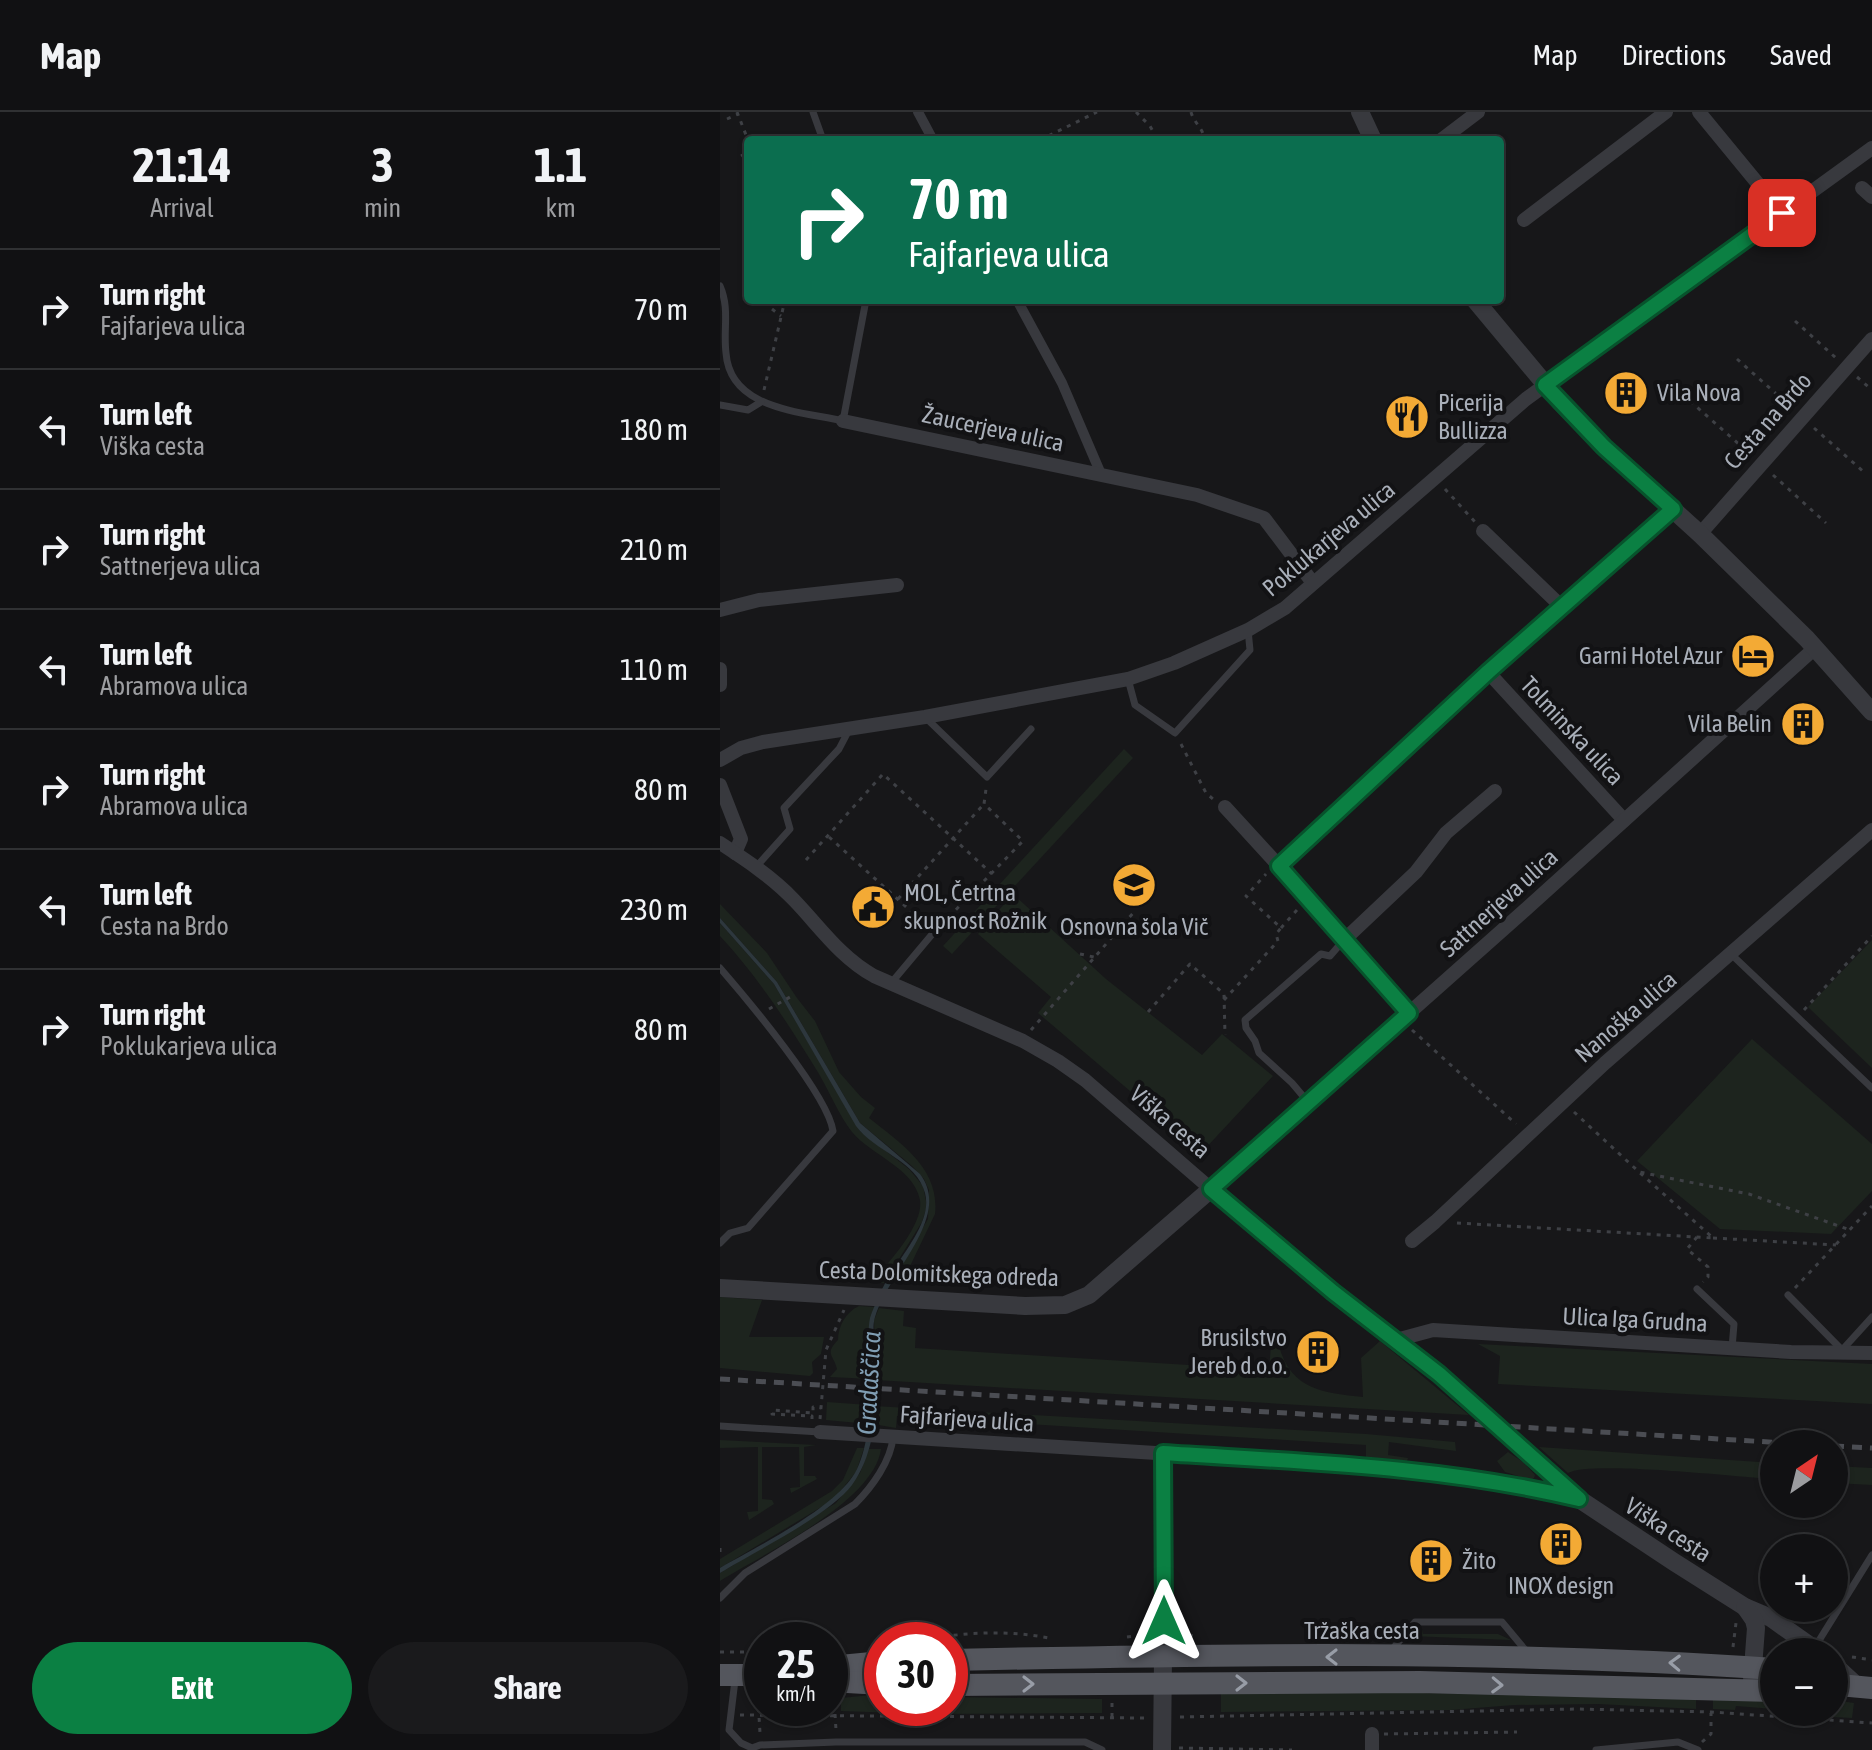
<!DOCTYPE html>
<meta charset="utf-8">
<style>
:root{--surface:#111113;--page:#1a1a1c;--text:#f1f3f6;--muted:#9c9da0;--line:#303133;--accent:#0b8043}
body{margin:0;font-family:"Asap Condensed",sans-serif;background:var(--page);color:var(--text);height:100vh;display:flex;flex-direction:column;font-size:30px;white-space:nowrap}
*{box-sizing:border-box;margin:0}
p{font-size:26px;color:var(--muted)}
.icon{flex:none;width:44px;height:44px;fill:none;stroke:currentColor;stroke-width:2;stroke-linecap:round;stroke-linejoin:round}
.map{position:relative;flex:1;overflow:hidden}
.sheet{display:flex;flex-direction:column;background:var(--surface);width:720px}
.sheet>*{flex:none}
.top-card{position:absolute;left:24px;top:24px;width:760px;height:168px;border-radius:8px;box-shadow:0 2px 6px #0004,0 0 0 2px var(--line);background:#0b6e4f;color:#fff;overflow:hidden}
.needle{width:52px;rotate:35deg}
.tools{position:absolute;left:1040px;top:1318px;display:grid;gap:16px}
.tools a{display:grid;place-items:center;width:88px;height:88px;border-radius:50%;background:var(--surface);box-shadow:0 2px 6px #0004,0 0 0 2px var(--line);font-size:40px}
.speed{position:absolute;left:24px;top:1510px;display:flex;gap:16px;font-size:40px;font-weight:700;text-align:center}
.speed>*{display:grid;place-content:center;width:104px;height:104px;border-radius:50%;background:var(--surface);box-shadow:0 2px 6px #0004,0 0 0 2px var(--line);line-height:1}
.speed small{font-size:20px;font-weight:400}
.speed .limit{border:12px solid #d22;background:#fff;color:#111}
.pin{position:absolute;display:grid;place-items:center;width:68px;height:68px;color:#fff;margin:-34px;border-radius:16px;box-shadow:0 4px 12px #0006}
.me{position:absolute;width:88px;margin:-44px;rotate:0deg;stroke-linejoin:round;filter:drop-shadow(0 0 6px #0008)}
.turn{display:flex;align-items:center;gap:28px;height:168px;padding:0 32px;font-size:36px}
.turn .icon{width:104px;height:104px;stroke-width:2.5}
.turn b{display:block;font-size:56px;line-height:68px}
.eta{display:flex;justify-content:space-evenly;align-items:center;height:136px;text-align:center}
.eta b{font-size:48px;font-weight:700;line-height:56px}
.action{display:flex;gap:16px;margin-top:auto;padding:16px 32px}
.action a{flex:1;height:92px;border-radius:48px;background:var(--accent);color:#fff;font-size:32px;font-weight:700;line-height:92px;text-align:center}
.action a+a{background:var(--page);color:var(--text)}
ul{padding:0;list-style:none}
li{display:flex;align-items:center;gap:24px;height:120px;padding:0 32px;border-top:2px solid var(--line)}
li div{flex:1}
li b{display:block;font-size:30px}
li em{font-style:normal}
header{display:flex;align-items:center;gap:48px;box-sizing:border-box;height:112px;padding:0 40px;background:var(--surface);border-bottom:2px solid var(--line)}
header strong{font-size:38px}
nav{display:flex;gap:44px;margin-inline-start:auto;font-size:28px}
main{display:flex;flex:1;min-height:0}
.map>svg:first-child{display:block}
</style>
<header>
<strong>Map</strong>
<nav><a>Map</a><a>Directions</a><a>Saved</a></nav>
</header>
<main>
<section class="sheet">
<div class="eta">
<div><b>21:14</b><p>Arrival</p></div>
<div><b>3</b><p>min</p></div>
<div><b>1.1</b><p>km</p></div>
</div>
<ul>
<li><svg class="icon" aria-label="right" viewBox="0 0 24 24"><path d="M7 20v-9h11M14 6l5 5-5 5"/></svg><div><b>Turn right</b><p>Fajfarjeva ulica</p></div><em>70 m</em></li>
<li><svg class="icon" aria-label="left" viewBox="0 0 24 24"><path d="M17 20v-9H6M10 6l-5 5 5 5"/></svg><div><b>Turn left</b><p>Viška cesta</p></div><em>180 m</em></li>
<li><svg class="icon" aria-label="right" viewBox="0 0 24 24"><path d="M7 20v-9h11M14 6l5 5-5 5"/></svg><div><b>Turn right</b><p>Sattnerjeva ulica</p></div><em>210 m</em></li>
<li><svg class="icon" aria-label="left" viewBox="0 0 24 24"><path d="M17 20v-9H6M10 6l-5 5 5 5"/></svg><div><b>Turn left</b><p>Abramova ulica</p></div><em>110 m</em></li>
<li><svg class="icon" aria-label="right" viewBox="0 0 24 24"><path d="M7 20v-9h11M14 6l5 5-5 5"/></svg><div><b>Turn right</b><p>Abramova ulica</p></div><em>80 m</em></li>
<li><svg class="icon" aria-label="left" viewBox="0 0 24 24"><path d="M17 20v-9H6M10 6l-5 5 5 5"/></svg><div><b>Turn left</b><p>Cesta na Brdo</p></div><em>230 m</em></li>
<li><svg class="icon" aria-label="right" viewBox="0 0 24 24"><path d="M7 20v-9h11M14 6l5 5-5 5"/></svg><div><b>Turn right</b><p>Poklukarjeva ulica</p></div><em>80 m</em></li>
</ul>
<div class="action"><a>Exit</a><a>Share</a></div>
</section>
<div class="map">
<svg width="1152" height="1638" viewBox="0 0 1152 1638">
<rect width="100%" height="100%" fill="#171719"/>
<g fill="#1d241e">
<path d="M404,637L413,646L232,842L223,834Z"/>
<path d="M293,782L386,867L482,943L502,922L553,964L482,1040L318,901L331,885L258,822Z"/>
<path d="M0,792L47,841L77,886L95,909L119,960L141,985L155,996L149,1006C182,1032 220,1057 215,1102L182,1171H170L208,1107L209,1078L204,1067L192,1054L140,1011L57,870L0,806Z"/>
<path d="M0,811L54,872L140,1019L189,1057L203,1074L207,1094L202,1110L164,1171L151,1170C167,1153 204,1113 200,1088C193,1055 152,1044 132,1020C119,1003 110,981 99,962C69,913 39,866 0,824Z"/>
<path d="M1152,828V956L1088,895Z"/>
<path d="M1032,927L1152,1032V1079L1111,1122L1000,1117L917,1049Z"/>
<path d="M0,1185L42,1188L29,1225H104L101,1242L92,1250L93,1261L90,1264L0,1256Z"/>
<path d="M139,1194L155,1195L150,1216L151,1267L110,1265L117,1257C114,1243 104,1242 118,1228C118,1214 126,1200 139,1194Z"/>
<path d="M159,1196L184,1199L183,1214L196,1216L195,1236L549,1258L551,1233L559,1234C571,1278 604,1281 643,1285L641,1246L660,1229L749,1303L156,1268L154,1208Z"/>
<path d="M758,1232L1152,1252V1292L778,1272L780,1244Z"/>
<path d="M107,1290L149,1293V1312L106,1308Z"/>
<path d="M154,1294L646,1322L735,1330L736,1339L669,1330L668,1343L688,1346L687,1349L646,1345V1333L177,1304L176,1316L153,1312Z"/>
<path d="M0,1328L96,1333L84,1335V1364H95L97,1367L71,1381L70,1376L80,1375L79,1335H42V1387L52,1388L54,1392L29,1408L27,1400L38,1399V1335L0,1336Z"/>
<path d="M819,1335L1054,1351V1367C1019,1365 869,1348 848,1361Z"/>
<path d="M137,1336H144L136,1360L113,1388L0,1456V1447L112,1379L123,1368Z"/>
<path d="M149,1337H161C154,1390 43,1442 0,1469V1461L116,1391L140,1361Z"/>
<path d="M788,1340L803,1350L815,1363L814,1366L811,1368L785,1360L777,1349Z"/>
<path d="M1114,1354L1152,1356V1373L1114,1371Z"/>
<path d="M702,1517L703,1522H778L791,1528L690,1524Z"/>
<path d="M501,1578L976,1585V1597L878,1592L794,1593L731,1598L501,1600Z"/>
<path d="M162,1582V1596H230V1585L382,1587V1601L206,1602L121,1599V1586Z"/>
<path d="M993,1586L1054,1587V1597L1016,1594L1015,1598L993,1597Z"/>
<path d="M1114,1588L1134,1591L1132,1606L1074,1603V1600H1114Z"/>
</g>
<path fill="#2d373d" d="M0,806L57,870L140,1011L200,1062C233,1105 168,1160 155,1205C151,1218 156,1235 156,1248C158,1288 157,1339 132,1373C111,1402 34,1440 0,1461V1456C37,1434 119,1395 137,1357C149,1332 149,1301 151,1273C152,1253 146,1225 150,1206C152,1199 156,1191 159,1184C171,1152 214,1114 205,1081C197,1049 154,1039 136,1014L54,872L0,811Z"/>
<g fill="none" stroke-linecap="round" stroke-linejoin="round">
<g stroke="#3e4045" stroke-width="3" stroke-dasharray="4 6" stroke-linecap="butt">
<path d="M17,0L28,28"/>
<path d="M416,0L430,14L438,28"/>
<path d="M471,0C474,11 483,16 485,28"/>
<path d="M7,7L18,2"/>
<path d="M320,28L377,0"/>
<path d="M21,44L28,40"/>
<path d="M52,197L61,204"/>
<path d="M1075,209L1116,246"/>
<path d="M1017,247L1071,295"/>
<path d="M1137,265L1152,278"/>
<path d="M44,278L65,188"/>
<path d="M970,289L1030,342"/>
<path d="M1094,316L1145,361"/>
<path d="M1053,363L1106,411"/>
<path d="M725,377L755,410"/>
<path d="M461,632L486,681L493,687"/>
<path d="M109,725L205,812"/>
<path d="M86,748L163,662L272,762"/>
<path d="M178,787L264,692"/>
<path d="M222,812L303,729L264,692L266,677"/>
<path d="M561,816L577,798"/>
<path d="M360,842L374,845"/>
<path d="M504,888L558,829L556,822L561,816L526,784L546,762"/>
<path d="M49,897L70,885"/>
<path d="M1084,898L1152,824"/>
<path d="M428,900L470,852L504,882L505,923"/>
<path d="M311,918L414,800"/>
<path d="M692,918L796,1012"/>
<path d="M854,1000L919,1060L1029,1082L1130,1118"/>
<path d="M737,1111L993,1126L919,1060"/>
<path d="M977,1125L967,1137L988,1155V1165L983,1170"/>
<path d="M993,1126L1116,1133"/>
<path d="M1075,1176L1152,1094"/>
<path d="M92,1307V1304L52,1302L53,1298L93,1301V1295L101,1296"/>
<path d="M100,1307L106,1238L124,1198"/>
<path d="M0,1436V1444"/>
<path d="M459,1522L475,1524"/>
<path d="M407,1525L427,1522"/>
<path d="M204,1528C244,1520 289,1518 329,1526"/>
<path d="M1013,1535L1016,1511"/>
<path d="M0,1540H42"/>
<path d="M1132,1545L1152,1548"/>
<path d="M35,1579V1588H38L40,1621"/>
<path d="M115,1602L116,1618"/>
<path d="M20,1603L425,1606"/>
<path d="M392,1605V1589"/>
<path d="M460,1605L857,1597L991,1600L1152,1611"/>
<path d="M664,1622L797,1620"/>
<path d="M982,1630L991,1622V1601"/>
<path d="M459,1636L572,1638"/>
</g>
<g stroke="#38393e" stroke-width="7">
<path d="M93,0L103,28"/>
<path d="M0,174C10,197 3,217 6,241C10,297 79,299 123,309L146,188"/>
<path d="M0,293L28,298L41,290"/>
<path d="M408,567L415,593L455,621L530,538L528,518"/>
<path d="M206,606L267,665L311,617"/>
<path d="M36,755L70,717L64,696L119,637L130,616"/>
<path d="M1012,843L1152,976"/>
<path d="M0,856C26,886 108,983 113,1019L28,1116L10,1121L0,1131"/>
<path d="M172,870L214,820"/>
<path d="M588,990L572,971L539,941L535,929L526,916L525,908L601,842L610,844L623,829"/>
<path d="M977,1177L1014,1212L1012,1236"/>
<path d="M1068,1183L1123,1239"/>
<path d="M1123,1237L1152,1205"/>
<path d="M0,1314L100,1320"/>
<path d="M0,1486L25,1461L135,1392C152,1375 171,1349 173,1325"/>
<path d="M1095,1535L1152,1443"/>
<path d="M671,1539L695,1510H782L807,1540"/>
<path d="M15,1568L9,1618L21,1631L32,1636L40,1633L116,1630H365L382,1638"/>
<path d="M876,1638L958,1630L978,1638"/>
</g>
<g stroke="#38393e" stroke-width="10">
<path d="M198,0L213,28"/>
<path d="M297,188L342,271L381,362"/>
</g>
<g stroke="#38393e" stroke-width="14">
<path d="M979,0L1062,101"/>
<path d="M721,28L758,0"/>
<path d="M1142,76L1152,85"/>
<path d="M804,108L946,0"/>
<path d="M123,309L477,383L544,406L593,471"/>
<path d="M763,419L842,495"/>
<path d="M980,422L1152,227"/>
<path d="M0,498L39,488L177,473"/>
<path d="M0,557V573"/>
<path d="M768,560L904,708"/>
<path d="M0,648L21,636L43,630L205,605L408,567L454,551L528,518L565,496L806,287L1152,36"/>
<path d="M0,673L21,727L15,741"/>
<path d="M505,695L559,754"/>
<path d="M0,731C26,748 52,765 74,788C100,815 120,845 154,864L303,929L338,949L365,968L491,1077L805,798L1095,536"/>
<path d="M623,829L696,760L726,721L775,679"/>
<path d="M689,901L559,754L768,560L953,397"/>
<path d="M692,1129L715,1110L885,951L1152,718"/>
<path d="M676,1228L713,1218L1071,1240L1152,1241"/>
<path d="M100,1320L659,1355L777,1369L858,1387"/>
<path d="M443,1341V1546"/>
<path d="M652,1622V1638"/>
</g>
<g stroke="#38393e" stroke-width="18">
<path d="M640,0L653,28"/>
<path d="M755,188L840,290L884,335L980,422L1087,527L1152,600"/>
<path d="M0,1176L305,1194L345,1193L369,1183L491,1077L613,1180L719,1262L859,1387L954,1450L1025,1495L1051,1506L1099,1540"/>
<path d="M1025,1495L1034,1508L1036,1516L1032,1569"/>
<path d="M1114,1553L1138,1575"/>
<path d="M442,1638L443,1546"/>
</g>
<g stroke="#54565d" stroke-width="22">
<path d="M230,1548C503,1542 782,1538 1054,1557"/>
<path d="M110,1555L162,1550"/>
<path d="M0,1563H42"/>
<path d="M110,1569L162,1572"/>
<path d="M1114,1569L1119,1573L1152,1576"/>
<path d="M230,1573L700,1570L1054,1579"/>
</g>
<g stroke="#4b4d53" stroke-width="5" stroke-dasharray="10 8" stroke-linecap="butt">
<path d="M0,1267L1082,1332"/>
<path d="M1114,1334L1152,1336"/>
</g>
</g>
<defs><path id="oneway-chevron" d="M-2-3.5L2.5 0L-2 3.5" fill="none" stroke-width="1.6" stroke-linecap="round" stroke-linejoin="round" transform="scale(2)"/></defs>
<g stroke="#989da7">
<use href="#oneway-chevron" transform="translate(612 1545) rotate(180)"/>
<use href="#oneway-chevron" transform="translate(955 1551) rotate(-178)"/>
<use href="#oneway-chevron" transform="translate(521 1571)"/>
<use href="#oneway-chevron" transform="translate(308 1572)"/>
<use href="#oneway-chevron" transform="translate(777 1573) rotate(2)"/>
</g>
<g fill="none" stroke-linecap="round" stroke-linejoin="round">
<g stroke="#07532c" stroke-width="20">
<path id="route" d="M444,1509L443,1341C583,1350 722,1354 859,1387L719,1262L613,1180L491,1077L689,901L559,754L768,560L953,397L884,335L825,273L1062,101"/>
</g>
<use href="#route" stroke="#0b8043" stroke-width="14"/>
</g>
<defs>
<g id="building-disc" transform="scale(2.3)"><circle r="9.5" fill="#f3aa35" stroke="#121214"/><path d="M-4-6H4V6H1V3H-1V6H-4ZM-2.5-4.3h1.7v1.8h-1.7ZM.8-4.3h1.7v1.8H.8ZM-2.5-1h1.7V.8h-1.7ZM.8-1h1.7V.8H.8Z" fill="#111"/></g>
<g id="restaurant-disc" transform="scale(2.3)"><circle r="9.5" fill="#f3aa35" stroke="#121214"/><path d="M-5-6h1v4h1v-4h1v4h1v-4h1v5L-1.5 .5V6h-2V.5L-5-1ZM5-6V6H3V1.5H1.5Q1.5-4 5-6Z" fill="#111"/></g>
<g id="hotel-disc" transform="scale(2.3)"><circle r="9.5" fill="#f3aa35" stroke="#121214"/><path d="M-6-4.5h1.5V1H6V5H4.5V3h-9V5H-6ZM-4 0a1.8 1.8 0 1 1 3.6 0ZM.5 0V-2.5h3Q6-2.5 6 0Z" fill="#111"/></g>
<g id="school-disc" transform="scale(2.3)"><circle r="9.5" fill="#f3aa35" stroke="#121214"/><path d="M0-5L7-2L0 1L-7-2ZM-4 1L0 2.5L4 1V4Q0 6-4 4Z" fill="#111"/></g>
<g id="civic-disc" transform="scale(2.3)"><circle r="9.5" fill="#f3aa35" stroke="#121214"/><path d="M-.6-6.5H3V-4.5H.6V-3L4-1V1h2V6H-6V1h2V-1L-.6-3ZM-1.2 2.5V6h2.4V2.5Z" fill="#111"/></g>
</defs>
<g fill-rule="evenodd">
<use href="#building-disc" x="906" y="281"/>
<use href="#restaurant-disc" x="687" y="305"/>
<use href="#hotel-disc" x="1033" y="544"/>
<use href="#building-disc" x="1083" y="612"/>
<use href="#school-disc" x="414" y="773"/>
<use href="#civic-disc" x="153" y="795"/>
<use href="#building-disc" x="598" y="1240"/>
<use href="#building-disc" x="841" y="1432"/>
<use href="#building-disc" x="711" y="1449"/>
</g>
<g text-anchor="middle" stroke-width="8" stroke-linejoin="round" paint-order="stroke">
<g font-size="24" fill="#a9afb9" stroke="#121214" text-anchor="start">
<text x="937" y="289">Vila Nova</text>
<text x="718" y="299">Picerija<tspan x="718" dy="28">Bullizza</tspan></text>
<text x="1002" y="552" text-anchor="end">Garni Hotel Azur</text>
<text x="1052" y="620" text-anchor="end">Vila Belin</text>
<text x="184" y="789">MOL, Četrtna<tspan x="184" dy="28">skupnost Rožnik</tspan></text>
<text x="414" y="823" text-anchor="middle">Osnovna šola Vič</text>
<text x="567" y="1234" text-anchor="end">Brusilstvo<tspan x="567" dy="28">Jereb d.o.o.</tspan></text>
<text x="742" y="1457">Žito</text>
<text x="841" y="1482" text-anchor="middle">INOX design</text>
</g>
<g font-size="24" fill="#a9afb9" stroke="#121214">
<text transform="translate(1048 309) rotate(-49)" y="8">Cesta na Brdo</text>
<text transform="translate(273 317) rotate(12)" y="8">Žaucerjeva ulica</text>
<text transform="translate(609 427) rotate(-40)" y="8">Poklukarjeva ulica</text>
<text transform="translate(852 619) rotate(47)" y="8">Tolminska ulica</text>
<text transform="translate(779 791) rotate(-42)" y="8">Sattnerjeva ulica</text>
<text transform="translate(906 905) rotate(-41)" y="8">Nanoška ulica</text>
<text transform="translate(450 1010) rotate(41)" y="8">Viška cesta</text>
<text transform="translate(219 1162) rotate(2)" y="8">Cesta Dolomitskega odreda</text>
<text transform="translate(915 1208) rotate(3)" y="8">Ulica Iga Grudna</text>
<text transform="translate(247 1307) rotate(4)" y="8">Fajfarjeva ulica</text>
<text transform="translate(948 1418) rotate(33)" y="8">Viška cesta</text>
<text x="642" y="1527">Tržaška cesta</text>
</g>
<g font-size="26" font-style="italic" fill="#809eb4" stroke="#121214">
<text transform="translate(149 1271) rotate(-87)" y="9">Gradaščica</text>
</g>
</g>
</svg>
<div class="tools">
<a><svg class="needle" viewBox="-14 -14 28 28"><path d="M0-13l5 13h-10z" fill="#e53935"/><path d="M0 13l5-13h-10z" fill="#9c9da0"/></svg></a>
<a>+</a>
<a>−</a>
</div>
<div class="speed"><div>25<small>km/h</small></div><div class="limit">30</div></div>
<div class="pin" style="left:1062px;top:101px;background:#d93025"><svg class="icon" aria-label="arrive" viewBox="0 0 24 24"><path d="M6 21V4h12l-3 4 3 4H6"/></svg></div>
<svg class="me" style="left:444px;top:1509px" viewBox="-20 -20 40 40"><path d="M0-17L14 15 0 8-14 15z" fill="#0b8043" stroke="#fff" stroke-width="4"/></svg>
<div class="top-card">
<div class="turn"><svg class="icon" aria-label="right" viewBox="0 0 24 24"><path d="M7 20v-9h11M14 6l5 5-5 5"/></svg><div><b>70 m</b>Fajfarjeva ulica</div></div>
</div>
</div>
</main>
